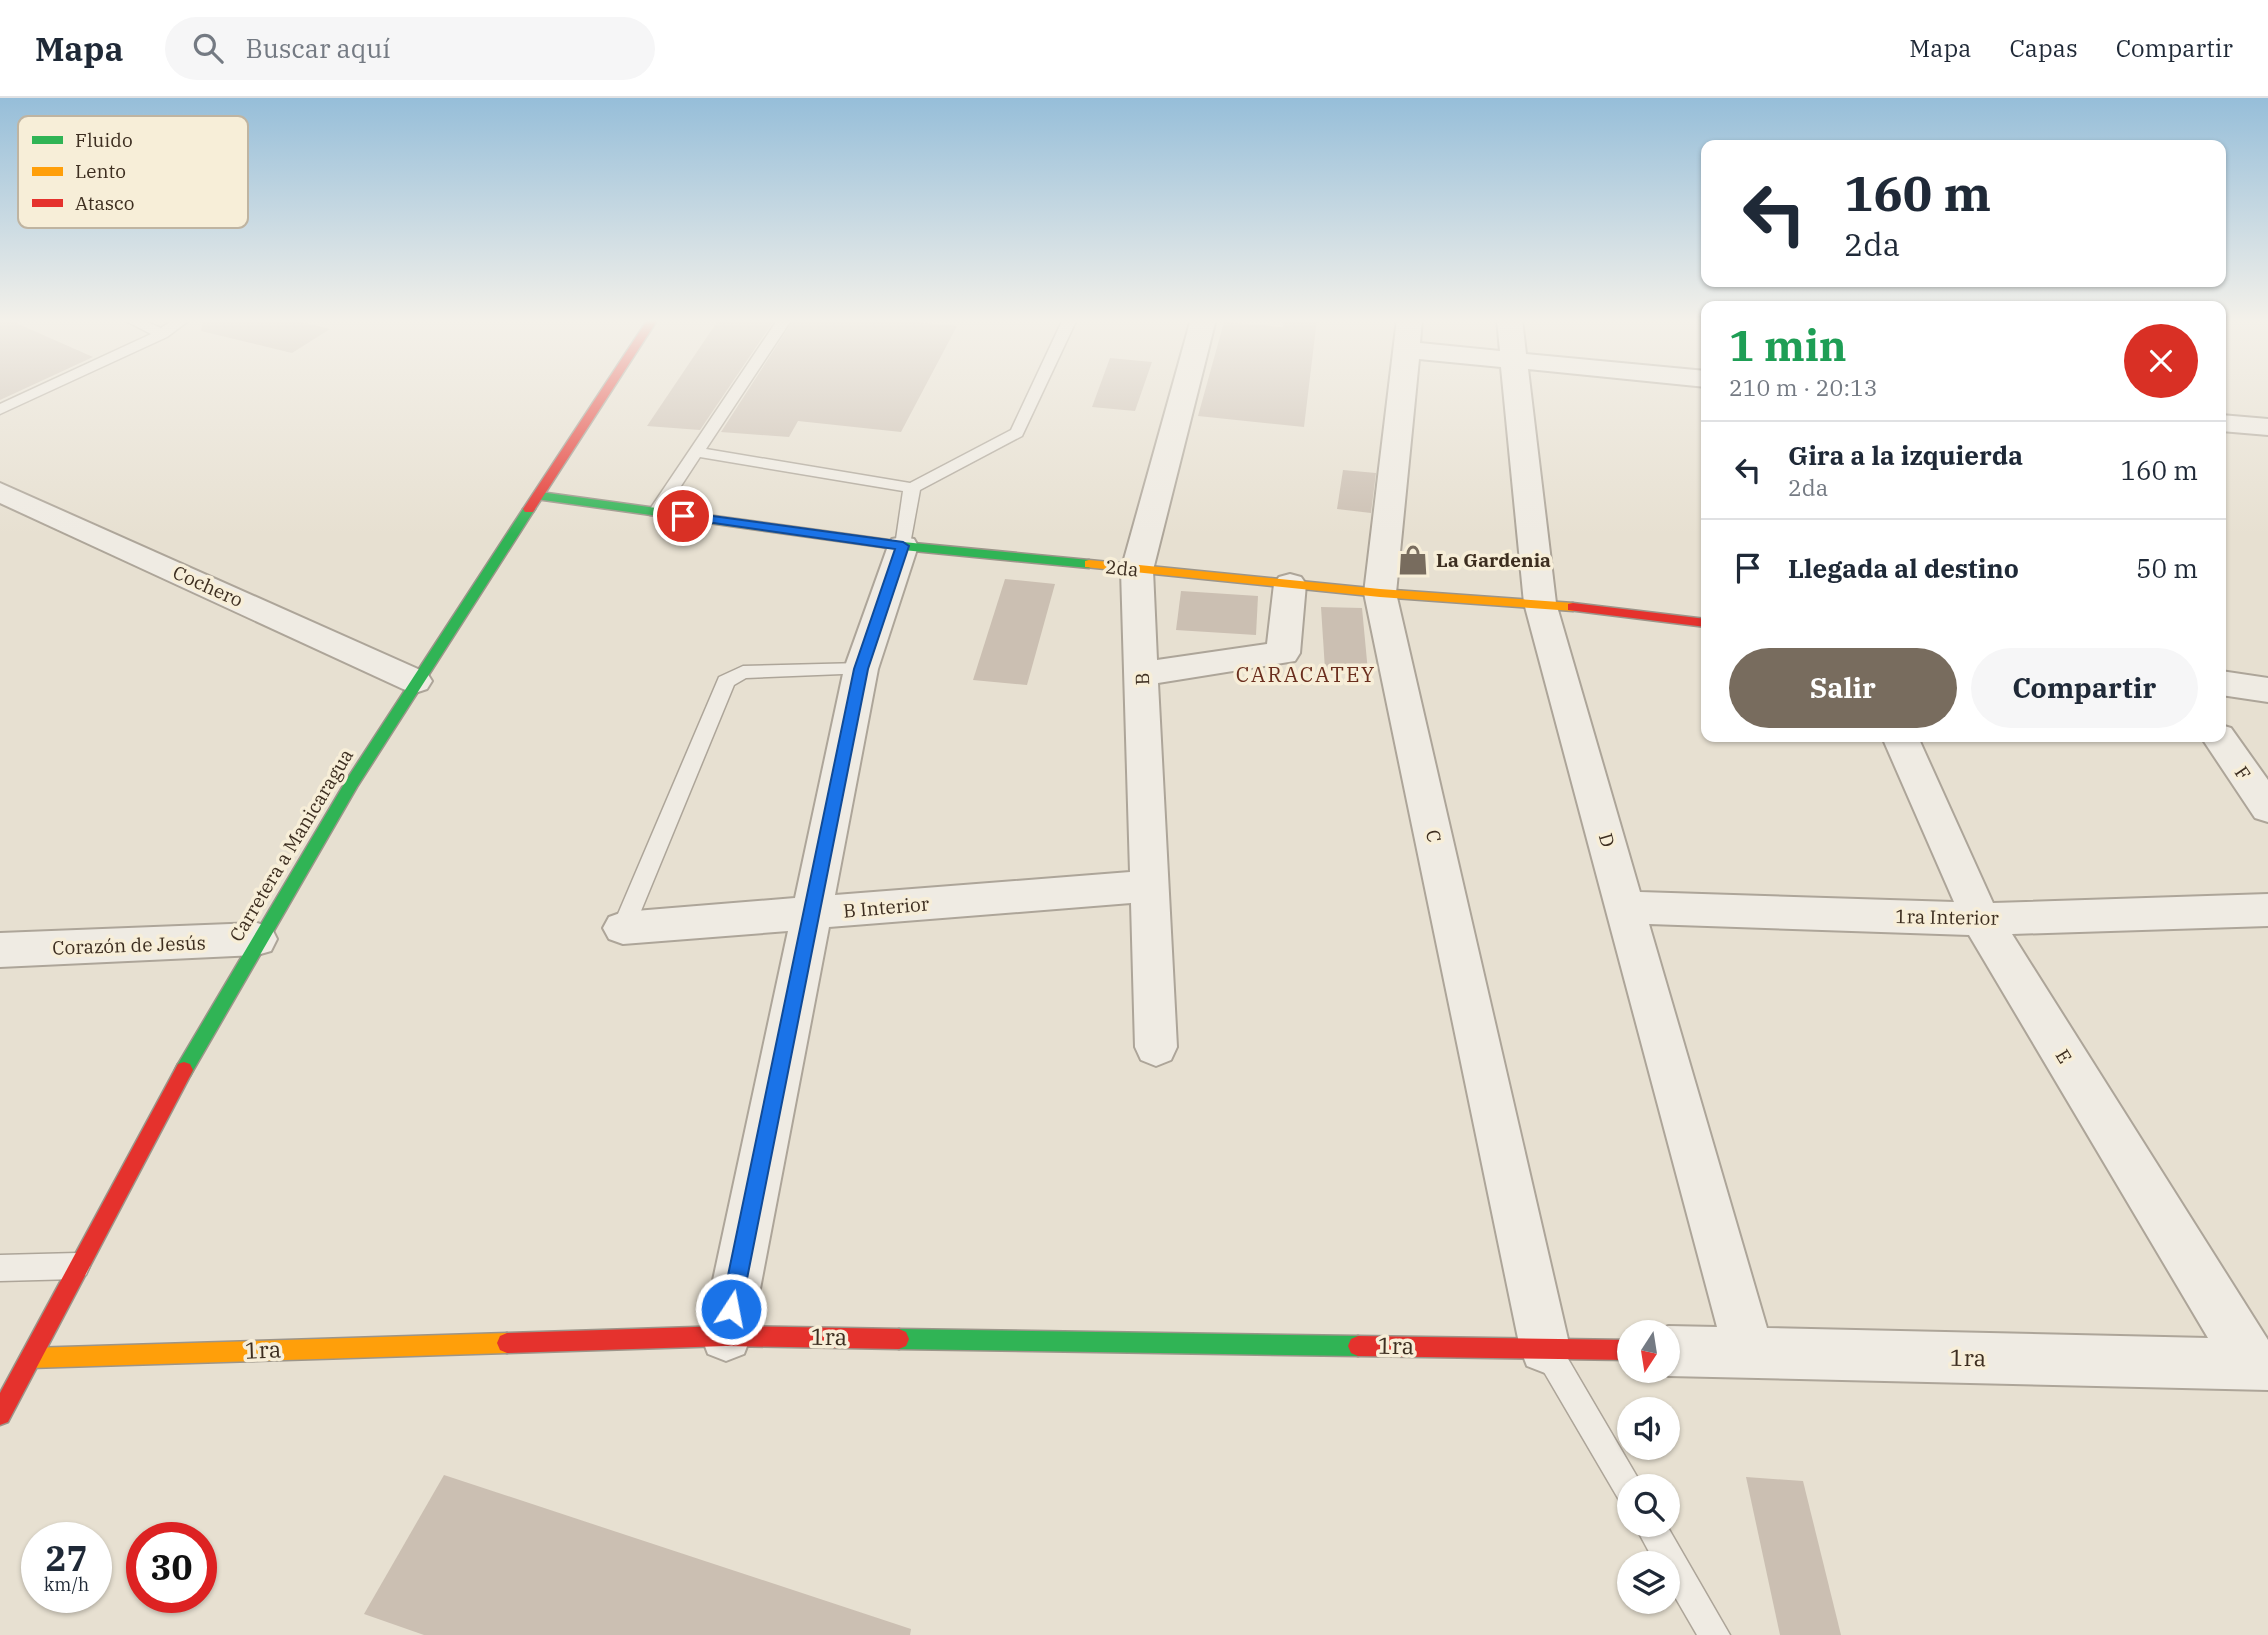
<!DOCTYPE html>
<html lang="es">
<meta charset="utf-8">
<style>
:root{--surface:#fff;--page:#f6f6f7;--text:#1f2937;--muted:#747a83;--line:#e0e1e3;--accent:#786c5e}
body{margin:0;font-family:"IBM Plex Serif",serif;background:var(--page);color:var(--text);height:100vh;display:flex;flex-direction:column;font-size:26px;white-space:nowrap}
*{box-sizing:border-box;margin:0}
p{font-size:23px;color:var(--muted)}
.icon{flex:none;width:38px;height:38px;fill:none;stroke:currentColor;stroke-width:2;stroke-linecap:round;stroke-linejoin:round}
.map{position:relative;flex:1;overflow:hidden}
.side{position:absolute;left:1701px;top:203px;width:525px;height:441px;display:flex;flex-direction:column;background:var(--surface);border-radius:14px;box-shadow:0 2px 5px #0004}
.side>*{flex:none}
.banner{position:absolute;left:1701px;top:42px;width:525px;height:147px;border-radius:14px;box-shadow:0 2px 5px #0004;background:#fff;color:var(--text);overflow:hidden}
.needle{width:46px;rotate:192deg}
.fabs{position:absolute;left:1617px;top:1222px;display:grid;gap:14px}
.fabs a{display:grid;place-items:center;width:63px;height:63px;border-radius:50%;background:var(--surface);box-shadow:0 2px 5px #0004;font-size:35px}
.speed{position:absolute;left:21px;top:1424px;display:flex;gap:14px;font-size:35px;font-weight:700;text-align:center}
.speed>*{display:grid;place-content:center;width:91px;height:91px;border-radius:50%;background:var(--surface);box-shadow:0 2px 5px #0004;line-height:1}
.speed small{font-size:18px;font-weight:400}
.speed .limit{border:10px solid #d22;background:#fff;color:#111}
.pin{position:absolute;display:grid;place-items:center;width:60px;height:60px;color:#fff;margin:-30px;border:4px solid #fff;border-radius:50%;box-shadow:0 2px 7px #0007}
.me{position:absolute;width:77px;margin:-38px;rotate:11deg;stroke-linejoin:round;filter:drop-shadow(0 0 5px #0008)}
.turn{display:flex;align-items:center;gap:24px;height:147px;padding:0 28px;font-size:32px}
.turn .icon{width:91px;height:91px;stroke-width:2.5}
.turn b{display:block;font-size:49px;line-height:60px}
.round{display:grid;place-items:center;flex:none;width:74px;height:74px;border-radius:37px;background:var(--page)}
.headline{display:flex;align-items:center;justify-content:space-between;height:119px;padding:0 28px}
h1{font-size:42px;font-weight:700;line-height:52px;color:#1e9e55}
.cta{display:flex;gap:14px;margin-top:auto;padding:14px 28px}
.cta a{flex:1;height:80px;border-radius:42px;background:var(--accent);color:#fff;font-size:28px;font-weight:700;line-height:80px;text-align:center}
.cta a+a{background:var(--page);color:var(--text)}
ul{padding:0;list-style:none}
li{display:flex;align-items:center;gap:21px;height:98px;padding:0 28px;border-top:2px solid var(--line)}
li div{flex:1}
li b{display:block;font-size:26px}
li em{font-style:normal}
header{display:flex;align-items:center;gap:42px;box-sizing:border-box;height:98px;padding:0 35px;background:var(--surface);border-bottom:2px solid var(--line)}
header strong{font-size:33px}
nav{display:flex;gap:38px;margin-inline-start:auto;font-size:24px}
.search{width:490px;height:63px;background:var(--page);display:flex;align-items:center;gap:18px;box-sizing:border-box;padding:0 24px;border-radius:38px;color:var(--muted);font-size:26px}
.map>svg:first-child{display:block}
</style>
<header>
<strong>Mapa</strong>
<div class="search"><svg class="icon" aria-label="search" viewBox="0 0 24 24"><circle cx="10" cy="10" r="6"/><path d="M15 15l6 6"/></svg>Buscar aquí</div>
<nav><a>Mapa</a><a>Capas</a><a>Compartir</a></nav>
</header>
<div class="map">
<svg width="2268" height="1537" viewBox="0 0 2268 1537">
<rect width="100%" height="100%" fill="#e7e0d1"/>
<g fill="#cbbfb2">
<path d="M0,221H7L93,259L0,302Z"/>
<path d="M203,221H289L330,231L292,255L201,233Z"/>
<path d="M719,221H775L700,332L647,328Z"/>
<path d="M794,221H884L957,228L901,334L798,323L789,339L721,334Z"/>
<path d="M1284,221H1317L1304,329L1198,318L1224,224L1283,229Z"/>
<path d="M1110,260L1152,264L1135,313L1092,309Z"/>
<path d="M1343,372L1376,375L1371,415L1337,411Z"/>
<path d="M1005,481L1055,486L1027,587L973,582Z"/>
<path d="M1181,493L1258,498L1256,537L1176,532Z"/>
<path d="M1321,509L1362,510L1368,574L1325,572Z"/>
<path d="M444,1377L911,1531L910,1537H424L364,1516Z"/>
<path d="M1746,1379L1803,1383L1841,1537H1780Z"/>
</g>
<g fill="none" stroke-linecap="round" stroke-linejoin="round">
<g stroke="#ada599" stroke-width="3">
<g id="lane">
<path d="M122,221H141L161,230L174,221H191L167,239L0,316V306L151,236Z"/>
<path d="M778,221H792L706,351L910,385L1011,332L1063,221H1077L1022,338L920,392L909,452L903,453L895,448L903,393L700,359L662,417H650L648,414Z"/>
<path d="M861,565L870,571L867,575L746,580L734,587L634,830L631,836L623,839L615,836L612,830L719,579L743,568Z"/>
<path d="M77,1155L86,1159L90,1168L86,1177L77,1181L0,1183V1157Z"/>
<path d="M1547,1238L1557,1242L1639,1382L1642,1388H1629V1407L1619,1402L1537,1262L1533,1252L1537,1242Z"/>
<path d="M1634,1426H1666L1730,1537H1697L1668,1487V1465H1655Z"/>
</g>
</g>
<g stroke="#ada599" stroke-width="4">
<g id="street">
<path d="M1191,221H1216L1153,472L1157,562L1267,546L1274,486L1279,479L1290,476L1301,479L1306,486L1300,555L1295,563L1158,585L1177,949L1171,962L1156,968L1141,962L1135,949L1131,805L829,829L751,1238L744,1256L726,1263L708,1256L701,1238L788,833L623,846L609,841L603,830L609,819L623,814L795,800L844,571L888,448L892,441L903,439L914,441L918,448L878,571L835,797L1130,774L1121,472Z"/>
<path d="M1397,221H1422L1420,245L1500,253L1497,221H1522L1526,256L1706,273V289L1528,271L1556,505L1640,794L1954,804L1882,639H1918L1993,805L2268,796V828L2012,836L2268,1242V1292L1668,1278L1654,1272H1668V1234H1654L1668,1228L1717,1229L1524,505L1501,269L1419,261L1396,495L1570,1250L1563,1268L1545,1275L1527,1268L1520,1250L1364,495ZM1649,826L1969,837L2208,1240L1767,1230Z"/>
<path d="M2221,317L2268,321V337L2221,333Z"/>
<path d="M0,385L427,575L432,583L427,591L415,595L403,591L0,405Z"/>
<path d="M2221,573L2268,580V604L2221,597Z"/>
<path d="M2221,627L2231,630L2268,682V724L2255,720L2201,639H2221Z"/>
<path d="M257,825L271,829L277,841L271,853L257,857L0,869V835Z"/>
</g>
</g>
<g stroke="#9c958a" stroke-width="3">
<g id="fast">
<path d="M540,394L903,444L1089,462L1095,466L1089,470L903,452L536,401V395Z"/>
<path d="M529,407L535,411L357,689L190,978L184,980L178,978L175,972L178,966L347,681L523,411Z"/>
<path d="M899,1231L1358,1238L1365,1241L1368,1248L1365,1255L1358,1258L899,1251L892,1248L889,1241L892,1234Z"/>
</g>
</g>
<g stroke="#9c958a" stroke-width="3">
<g id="slow">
<path d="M1089,462L1380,491L1573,505L1580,509L1573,513L1380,499L1085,469V463Z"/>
<path d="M507,1235L514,1238L517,1245L514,1252L507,1255L30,1270L23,1267L20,1260L23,1253L30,1250Z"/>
</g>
</g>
<g stroke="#9c958a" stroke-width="3">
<g id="jam">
<path d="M648,221H658L533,414H525L523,411Z"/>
<path d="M1573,505L1706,521V529L1568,512V506Z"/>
<path d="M184,964L190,966L193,972L190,978L8,1324L0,1327V1295L178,966Z"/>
<path d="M726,1228L899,1231L906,1234L909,1241L906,1248L899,1251L726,1248L507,1255L500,1252L497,1245L500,1238L507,1235Z"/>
<path d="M1358,1238L1629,1242V1262L1358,1258L1351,1255L1348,1248L1351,1241Z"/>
</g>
</g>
<use href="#lane" fill="#efebe3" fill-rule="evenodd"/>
<use href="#street" fill="#efebe3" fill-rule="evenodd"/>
<use href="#fast" fill="#30b455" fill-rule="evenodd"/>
<use href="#slow" fill="#ff9f0a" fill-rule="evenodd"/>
<use href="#jam" fill="#e5322d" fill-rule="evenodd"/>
</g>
<linearGradient id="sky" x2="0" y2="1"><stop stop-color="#96bed9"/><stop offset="0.51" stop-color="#f4f1ea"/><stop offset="1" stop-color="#f4f1ea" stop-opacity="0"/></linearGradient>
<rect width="2268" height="437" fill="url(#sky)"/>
<path fill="#1a73e8" stroke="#114b97" stroke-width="2" d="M683,414L903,444L909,448L868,571L741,1211L738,1218L731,1221L724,1218L721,1211L854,571L895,451L679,420L677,418Z"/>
<defs>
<g id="shop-bare" transform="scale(2.415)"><path d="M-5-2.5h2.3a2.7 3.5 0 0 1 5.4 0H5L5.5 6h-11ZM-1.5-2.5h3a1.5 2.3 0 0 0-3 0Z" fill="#786c5e" stroke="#f7eed8" stroke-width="2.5" paint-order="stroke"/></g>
</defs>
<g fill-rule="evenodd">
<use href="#shop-bare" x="1413" y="462"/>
</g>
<g text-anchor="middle" stroke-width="7" stroke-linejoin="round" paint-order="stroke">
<g font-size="19" font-weight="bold" fill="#3d2e20" stroke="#f7eed8" text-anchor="start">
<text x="1436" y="469">La Gardenia</text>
</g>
<g font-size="19" fill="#3d2e20" stroke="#f7eed8">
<text transform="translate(1122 470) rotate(6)" y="7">2da</text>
<text transform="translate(208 488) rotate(24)" y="7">Cochero</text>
<text transform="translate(1142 581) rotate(-92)" y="7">B</text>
<text transform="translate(2243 675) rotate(56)" y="7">F</text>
<text transform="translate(1434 738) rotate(78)" y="7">C</text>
<text transform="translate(1607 742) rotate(74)" y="7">D</text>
<text transform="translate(291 747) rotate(-59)" y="7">Carretera a Manicaragua</text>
<text transform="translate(886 809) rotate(-5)" y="7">B Interior</text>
<text transform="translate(1947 819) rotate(1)" y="7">1ra Interior</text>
<text transform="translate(129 847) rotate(-2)" y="7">Corazón de Jesús</text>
<text transform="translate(2064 958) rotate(59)" y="7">E</text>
</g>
<g font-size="21" letter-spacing="2" fill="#6b2e1e" stroke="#f7eed8">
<text x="1306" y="584">CARACATEY</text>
</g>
<g font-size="23" fill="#3d2e20" stroke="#f7eed8">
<text transform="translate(829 1239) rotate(1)" y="8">1ra</text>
<text transform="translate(1396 1248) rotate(1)" y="8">1ra</text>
<text transform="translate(263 1252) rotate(-2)" y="8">1ra</text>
<text transform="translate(1968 1260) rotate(1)" y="8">1ra</text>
</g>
</g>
<rect x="18" y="18" width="230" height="112" rx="10" fill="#f7eed8" stroke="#bfb4a1" stroke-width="2"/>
<rect x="32" y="38" width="31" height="8" fill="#30b455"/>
<rect x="32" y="69" width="31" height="9" fill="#ff9f0a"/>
<rect x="32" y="101" width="31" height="8" fill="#e5322d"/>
<g font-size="19" fill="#3d2e20">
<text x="75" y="49">Fluido</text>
<text x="75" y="80">Lento</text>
<text x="75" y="112">Atasco</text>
</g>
</svg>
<div class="fabs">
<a><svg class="needle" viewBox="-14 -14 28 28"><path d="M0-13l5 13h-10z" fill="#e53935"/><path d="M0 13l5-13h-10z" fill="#747a83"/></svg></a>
<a><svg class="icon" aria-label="sound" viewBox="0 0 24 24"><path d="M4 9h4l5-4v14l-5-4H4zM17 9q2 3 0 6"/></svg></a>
<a><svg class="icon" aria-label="search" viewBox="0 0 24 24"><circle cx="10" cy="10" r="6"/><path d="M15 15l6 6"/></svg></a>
<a><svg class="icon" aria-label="layers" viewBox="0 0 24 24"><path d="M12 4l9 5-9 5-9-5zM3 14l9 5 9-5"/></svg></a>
</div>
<div class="speed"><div>27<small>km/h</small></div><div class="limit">30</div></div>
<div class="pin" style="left:683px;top:418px;background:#d93025"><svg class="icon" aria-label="arrive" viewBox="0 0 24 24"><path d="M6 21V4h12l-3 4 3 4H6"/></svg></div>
<svg class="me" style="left:731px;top:1211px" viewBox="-20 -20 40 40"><circle r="17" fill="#1a73e8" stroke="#fff" stroke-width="3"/><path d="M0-11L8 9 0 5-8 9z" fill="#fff"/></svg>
<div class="banner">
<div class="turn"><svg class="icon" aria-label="left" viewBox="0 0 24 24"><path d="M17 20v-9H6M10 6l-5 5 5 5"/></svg><div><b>160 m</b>2da</div></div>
</div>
<section class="side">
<div class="headline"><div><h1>1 min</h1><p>210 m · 20:13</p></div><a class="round" style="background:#d93025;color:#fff"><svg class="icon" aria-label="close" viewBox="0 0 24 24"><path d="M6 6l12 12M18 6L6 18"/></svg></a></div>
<ul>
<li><svg class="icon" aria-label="left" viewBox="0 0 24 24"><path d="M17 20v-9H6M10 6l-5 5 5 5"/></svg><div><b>Gira a la izquierda</b><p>2da</p></div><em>160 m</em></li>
<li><svg class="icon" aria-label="arrive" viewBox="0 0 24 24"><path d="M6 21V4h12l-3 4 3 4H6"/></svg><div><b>Llegada al destino</b></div><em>50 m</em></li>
</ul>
<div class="cta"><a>Salir</a><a>Compartir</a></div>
</section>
</div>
